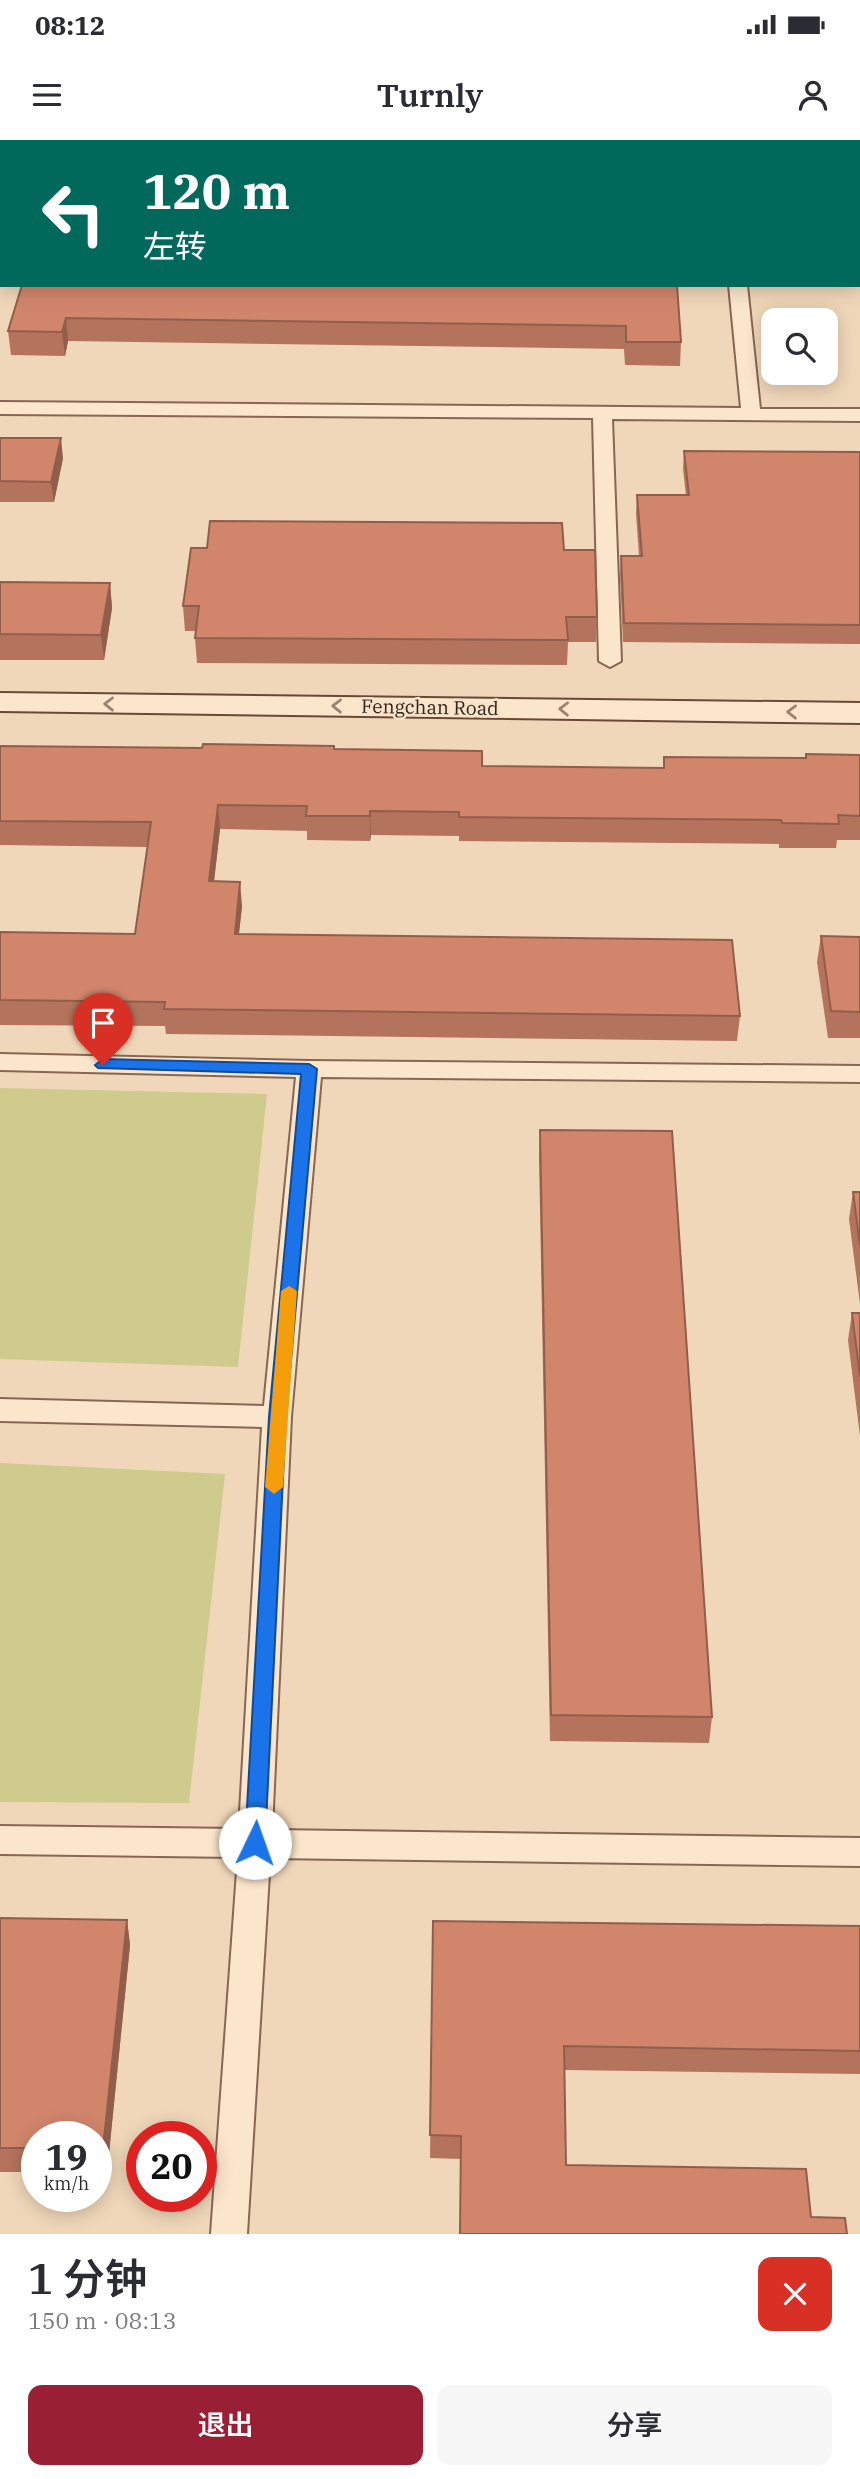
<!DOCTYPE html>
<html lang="zh">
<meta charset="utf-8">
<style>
:root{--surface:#fff;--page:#f7f7f7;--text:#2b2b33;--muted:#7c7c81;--accent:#992034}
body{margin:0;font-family:"IBM Plex Serif","Noto Sans SC",serif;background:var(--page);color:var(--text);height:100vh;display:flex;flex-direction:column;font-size:26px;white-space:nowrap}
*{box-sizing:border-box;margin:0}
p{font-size:23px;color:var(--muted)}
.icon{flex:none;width:38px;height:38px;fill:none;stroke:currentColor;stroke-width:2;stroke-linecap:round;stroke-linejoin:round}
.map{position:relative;height:2094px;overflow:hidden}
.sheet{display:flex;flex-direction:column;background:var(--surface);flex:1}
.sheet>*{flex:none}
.guide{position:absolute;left:0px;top:0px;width:861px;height:147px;box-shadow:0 4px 18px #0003;background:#00695c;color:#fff;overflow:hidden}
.tools{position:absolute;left:761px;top:168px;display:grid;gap:14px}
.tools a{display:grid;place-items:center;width:77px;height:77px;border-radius:14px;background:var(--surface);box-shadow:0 4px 18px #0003;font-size:35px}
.speed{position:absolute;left:21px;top:1981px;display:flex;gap:14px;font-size:35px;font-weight:700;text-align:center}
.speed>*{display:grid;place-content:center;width:91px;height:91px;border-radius:50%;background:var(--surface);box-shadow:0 4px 18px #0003;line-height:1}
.speed small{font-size:18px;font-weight:400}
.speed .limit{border:10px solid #d22;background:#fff;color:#111}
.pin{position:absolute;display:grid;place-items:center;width:60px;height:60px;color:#fff;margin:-72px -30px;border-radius:50% 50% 50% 0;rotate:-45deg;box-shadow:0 0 7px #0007}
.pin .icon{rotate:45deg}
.me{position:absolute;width:77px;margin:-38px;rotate:3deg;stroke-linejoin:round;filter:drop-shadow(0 0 5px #0008)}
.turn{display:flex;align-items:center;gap:24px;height:147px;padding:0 28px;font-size:32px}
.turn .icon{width:91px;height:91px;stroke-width:2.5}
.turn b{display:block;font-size:49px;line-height:60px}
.round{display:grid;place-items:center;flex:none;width:74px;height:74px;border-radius:14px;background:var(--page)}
.head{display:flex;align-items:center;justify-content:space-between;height:119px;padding:0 28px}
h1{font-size:42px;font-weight:600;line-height:52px}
.cta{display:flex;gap:14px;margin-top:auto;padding:14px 28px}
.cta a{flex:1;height:80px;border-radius:14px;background:var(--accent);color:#fff;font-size:28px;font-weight:600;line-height:80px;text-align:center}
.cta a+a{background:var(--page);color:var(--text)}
.status{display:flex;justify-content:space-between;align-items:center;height:49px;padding:0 35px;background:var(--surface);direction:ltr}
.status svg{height:19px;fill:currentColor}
header{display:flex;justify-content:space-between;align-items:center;height:91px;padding:0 28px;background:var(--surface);font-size:32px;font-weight:600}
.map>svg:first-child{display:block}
</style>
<div class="status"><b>08:12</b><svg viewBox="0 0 49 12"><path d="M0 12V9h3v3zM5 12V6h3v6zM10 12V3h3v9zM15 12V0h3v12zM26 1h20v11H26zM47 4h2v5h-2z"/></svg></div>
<header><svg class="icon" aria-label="menu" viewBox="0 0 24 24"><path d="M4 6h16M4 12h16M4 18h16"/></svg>Turnly<svg class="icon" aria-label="person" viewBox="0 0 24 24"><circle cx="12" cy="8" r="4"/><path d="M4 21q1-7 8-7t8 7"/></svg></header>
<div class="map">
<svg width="860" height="2094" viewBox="0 0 860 2094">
<rect width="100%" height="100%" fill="#f0d7b9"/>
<g fill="#cecb8d">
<path d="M0,948L267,954L238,1227L0,1219Z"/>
<path d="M0,1323L225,1334L189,1663L0,1662Z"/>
</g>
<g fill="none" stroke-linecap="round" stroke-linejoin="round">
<g stroke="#876753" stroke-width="4">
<g id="lane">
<rect x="348" y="0" width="16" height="2"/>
<path d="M714,0H730L731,2H715Z"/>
<rect x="0" y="30" width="2" height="10"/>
<path d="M729,145H747L760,269H860V281L612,279L621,521L610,527L599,521L593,278L0,274V262L741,268Z"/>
<path d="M0,914L309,921L860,926V942L321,937L291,1277L272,1690L860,1698V1726L270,1718L247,2094H211L238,1717L0,1714V1686L239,1689L262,1287L0,1281V1259L264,1266L296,937L0,930Z"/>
</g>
</g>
<g stroke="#694837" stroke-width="4">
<path id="secondary" d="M0,553L860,563V583L0,571Z"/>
</g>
<use href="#lane" fill="#fbe6cc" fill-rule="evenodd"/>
<use href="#secondary" fill="#fbe6cc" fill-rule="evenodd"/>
</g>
<g fill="#b4735d">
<path d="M806,0H860V114L859,2H807Z"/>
<path d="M22,145H677L681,202L680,226L625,225L624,209L68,201L65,216L11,215L8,191Z"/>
<path d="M0,298L63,318L54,362H0Z"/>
<path d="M684,311L860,312V504L623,502L620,435L621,416H639L636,373L637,355H686L683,329Z"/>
<path d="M564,410L597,477L596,502H568L567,525L197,523L195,498L196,491H185L183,466Z"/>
<path d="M0,442L110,443L112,468L104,520H0Z"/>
<path d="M0,606L335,609L482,626L663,628L664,617L805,618L806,614L860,615V700H837L836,708H779V704L459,701V696L371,695L370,701L307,700V691L220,689L214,742L242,766L239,794L740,876L737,901L166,894L165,886L0,885V792L135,794L147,707L0,705Z"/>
<path d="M821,796L860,797V898H828L817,822Z"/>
<path d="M540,990L712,1577L709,1603L550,1601L539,1016Z"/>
<path d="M853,1052H860V1164L849,1079Z"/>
<path d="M852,1173H860V1296L848,1200Z"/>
<path d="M0,1778L127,1780L130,1805L107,2033L96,2032V1997H37V2032H0Z"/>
<path d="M433,1781L860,1786V1934L564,1930L566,2025L811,2077L847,2094L461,2019L430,2018Z"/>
</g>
<g fill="#925e4c">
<path d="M66,178L68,201L65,216L62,192Z"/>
<path d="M61,298L63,318L54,362L51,342Z"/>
<path d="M110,443L112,468L104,520L101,495Z"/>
<path d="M218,665L220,689L211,766L209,741Z"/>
<path d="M370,671L371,695L370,701Z"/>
<path d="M240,742L242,766L236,819L235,794Z"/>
<path d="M127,1780L130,1805L107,2033L103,2008Z"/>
</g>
<g fill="#d1866c" stroke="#925e4c" stroke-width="2">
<path d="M811,0H860V93L859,2H812Z"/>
<path d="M22,145H677L681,202H626V186L66,178L62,192L8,191Z"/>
<path d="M0,298H61L51,342L0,341Z"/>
<path d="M684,311L860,312V485L624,483L621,416H642L637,355H689Z"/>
<path d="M210,381L562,383L564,410H595L597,477H566L568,500L195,498L199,466H183L191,408H207Z"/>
<path d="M0,442L110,443L101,495L0,494Z"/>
<path d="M203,604L334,606V609L482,611V626L664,628V617L806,618V614L860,615V676L838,675L839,684L782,683L781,680L459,677V672L370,671V676H306L307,666L218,665L209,741L240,742L235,794L732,800L740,876L164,869L165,862L0,860V792L135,794L151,682L0,681V606L202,608Z"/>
<path d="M821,796L860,797V872L831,871Z"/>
<path d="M540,990L672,991L712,1577L551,1575Z"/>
<path d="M853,1052H860V1105Z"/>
<path d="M852,1173H860V1237Z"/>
<path d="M0,1778L127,1780L103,2008H96V1997H37V2008H0Z"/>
<path d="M433,1781L860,1786V1911L564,1906L566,2025L806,2029L811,2077L845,2078L847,2094H460L461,1996L430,1995Z"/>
</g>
<defs><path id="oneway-chevron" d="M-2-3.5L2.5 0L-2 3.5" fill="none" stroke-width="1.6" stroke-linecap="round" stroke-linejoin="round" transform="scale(1.75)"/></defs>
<g stroke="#988472">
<use href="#oneway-chevron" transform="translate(109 564) rotate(-179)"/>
<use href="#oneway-chevron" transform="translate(337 566) rotate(-179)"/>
<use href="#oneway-chevron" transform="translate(564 569) rotate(-179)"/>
<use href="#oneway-chevron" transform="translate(792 572) rotate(-179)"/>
</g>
<path fill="#1a73e8" stroke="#114b97" stroke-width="2" d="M103,919L309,924L317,929L286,1277L265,1703L262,1709L255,1712L248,1709L245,1703L269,1277L301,934L98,928L95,925Z"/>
<path fill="#f59e0b" d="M289,1146L297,1151L283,1347L274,1354L265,1347L281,1151Z"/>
<g text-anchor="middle" stroke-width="5" stroke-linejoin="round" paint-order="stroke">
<g font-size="19" fill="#352219" stroke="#f7e3c9">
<text transform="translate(430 567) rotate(1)" y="7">Fengchan Road</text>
</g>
</g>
</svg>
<div class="tools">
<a><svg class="icon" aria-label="search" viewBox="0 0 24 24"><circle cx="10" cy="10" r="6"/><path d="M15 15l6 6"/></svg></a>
</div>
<div class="speed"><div>19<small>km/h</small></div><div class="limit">20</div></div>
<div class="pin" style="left:103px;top:925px;background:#d93025"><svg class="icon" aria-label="arrive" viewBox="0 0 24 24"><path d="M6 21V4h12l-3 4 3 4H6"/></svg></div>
<svg class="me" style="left:255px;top:1703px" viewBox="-20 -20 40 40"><circle r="19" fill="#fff"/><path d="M0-13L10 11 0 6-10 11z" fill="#1a73e8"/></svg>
<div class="guide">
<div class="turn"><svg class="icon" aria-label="left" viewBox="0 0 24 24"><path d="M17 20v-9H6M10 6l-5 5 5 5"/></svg><div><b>120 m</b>左转</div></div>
</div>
</div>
<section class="sheet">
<div class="head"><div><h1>1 分钟</h1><p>150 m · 08:13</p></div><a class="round" style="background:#d93025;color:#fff"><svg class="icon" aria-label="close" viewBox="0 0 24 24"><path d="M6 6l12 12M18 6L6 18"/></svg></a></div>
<div class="cta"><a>退出</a><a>分享</a></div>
</section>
